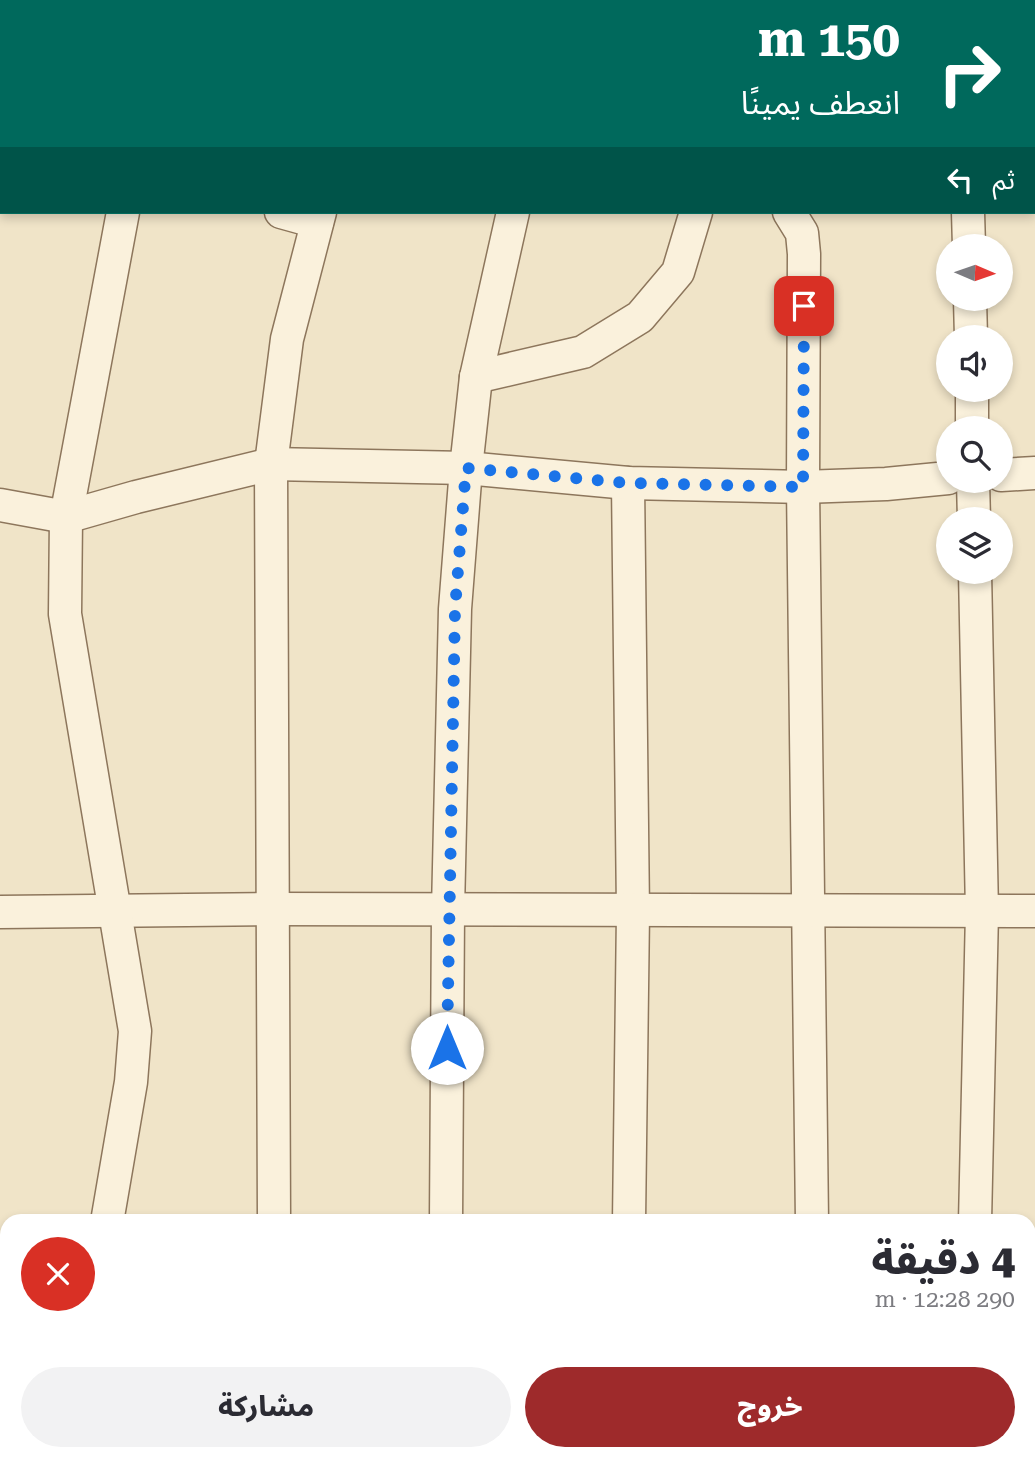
<!DOCTYPE html>
<html lang="ar">
<meta charset="utf-8">
<style>
:root{--surface:#fff;--page:#f2f2f3;--text:#2b2b33;--muted:#7c7c81;--accent:#9e2a2b}
body{margin:0;font-family:"Roboto Serif","Noto Sans Arabic",serif;background:var(--page);color:var(--text);direction:rtl;height:100vh;display:flex;flex-direction:column;font-size:26px;white-space:nowrap}
*{box-sizing:border-box;margin:0}
p{font-size:23px;color:var(--muted)}
.icon{flex:none;width:38px;height:38px;fill:none;stroke:currentColor;stroke-width:2;stroke-linecap:round;stroke-linejoin:round}
.map{position:relative;flex:1;overflow:hidden;direction:ltr}
.panel{position:absolute;left:0px;top:1214px;width:1036px;height:247px;display:flex;flex-direction:column;background:var(--surface);border-radius:21px 21px 0 0;box-shadow:0 4px 10px #0003;direction:rtl}
.panel>*{flex:none}
.top-card{position:absolute;left:0px;top:0px;width:1036px;height:214px;box-shadow:0 4px 10px #0003;direction:rtl;background:#00695c;color:#fff;overflow:hidden}
.needle{width:46px;rotate:92deg}
.fabs{position:absolute;left:936px;top:234px;display:grid;gap:14px}
.fabs a{display:grid;place-items:center;width:77px;height:77px;border-radius:50%;background:var(--surface);box-shadow:0 4px 10px #0003;font-size:35px}
.pin{position:absolute;display:grid;place-items:center;width:60px;height:60px;color:#fff;margin:-30px;border-radius:14px;box-shadow:0 4px 10px #0006}
.me{position:absolute;width:77px;margin:-38px;rotate:0deg;stroke-linejoin:round;filter:drop-shadow(0 0 5px #0008)}
.turn{display:flex;align-items:center;gap:24px;height:147px;padding:0 21px;font-size:32px}
.turn .icon{width:91px;height:91px;stroke-width:2.5}
.turn b{display:block;font-size:49px;line-height:60px}
.then{display:flex;align-items:center;height:66px;padding:0 21px;background:#0003;gap:14px;font-size:26px}
.round{display:grid;place-items:center;flex:none;width:74px;height:74px;border-radius:37px;background:var(--page)}
.head{display:flex;align-items:center;justify-content:space-between;height:119px;padding:0 21px}
h1{font-size:42px;font-weight:800;line-height:52px}
.primary-button{display:flex;gap:14px;margin-top:auto;padding:14px 21px}
.primary-button a{flex:1;height:80px;border-radius:42px;background:var(--accent);color:#fff;font-size:28px;font-weight:800;line-height:80px;text-align:center}
.primary-button a+a{background:var(--page);color:var(--text)}
.map>svg:first-child{display:block}
</style>
<div class="map">
<svg width="1035" height="1460" viewBox="0 0 1035 1460">
<rect width="100%" height="100%" fill="#f0e4c8"/>
<g fill="none" stroke-linecap="round" stroke-linejoin="round">
<g stroke="#8d765c" stroke-width="35">
<g id="minor">
<path d="M977,0L983,2"/>
<path d="M182,2V0"/>
<path d="M375,2V0"/>
<path d="M560,2L561,0"/>
<path d="M743,2V0"/>
<path d="M0,15L2,8"/>
<path d="M1034,16L1035,17"/>
<path d="M0,130H2"/>
<path d="M281,212L317,222"/>
<path d="M789,212L802,233L804,254L803,487L812,1222"/>
<path d="M968,212L969,247"/>
<path d="M970,299L971,338"/>
<path d="M476,377L583,352L640,317L678,272L696,212"/>
<path d="M972,390V429"/>
<path d="M1001,475L1035,473"/>
<path d="M973,481L974,520"/>
<path d="M628,483L633,912L629,1222"/>
<path d="M0,505L66,517L136,497L271,464L466,468L628,483L803,487L886,484L948,478"/>
<path d="M0,912L272,909L1035,911"/>
<path d="M107,1222L131,1082L135,1031L65,614L66,517L123,212"/>
<path d="M274,1222L271,464L287,339L320,212"/>
<path d="M446,1222L448,910L455,609L466,468L476,377L513,212"/>
<path d="M975,1222L982,912L975,572"/>
<path d="M0,1361H7"/>
<path d="M1029,1393L1035,1394"/>
<path d="M628,1454V1460"/>
<path d="M971,1454L972,1460"/>
<path d="M94,1460V1454"/>
<path d="M273,1460V1454"/>
<path d="M444,1460V1454"/>
<path d="M800,1460V1454"/>
</g>
</g>
<use href="#minor" stroke="#faf1dc" stroke-width="32"/>
</g>
<g fill="none" stroke-linecap="round" stroke-linejoin="round">
<path stroke="#1a73e8" stroke-width="12" stroke-dasharray="0 21.6" d="M447,1048L455,609L466,468L628,483L803,487L804,306"/>
</g>
</svg>
<div class="fabs">
<a><svg class="needle" viewBox="-14 -14 28 28"><path d="M0-13l5 13h-10z" fill="#e53935"/><path d="M0 13l5-13h-10z" fill="#7c7c81"/></svg></a>
<a><svg class="icon" aria-label="sound" viewBox="0 0 24 24"><path d="M4 9h4l5-4v14l-5-4H4zM17 9q2 3 0 6"/></svg></a>
<a><svg class="icon" aria-label="search" viewBox="0 0 24 24"><circle cx="10" cy="10" r="6"/><path d="M15 15l6 6"/></svg></a>
<a><svg class="icon" aria-label="layers" viewBox="0 0 24 24"><path d="M12 4l9 5-9 5-9-5zM3 14l9 5 9-5"/></svg></a>
</div>
<div class="pin" style="left:804px;top:306px;background:#d93025"><svg class="icon" aria-label="arrive" viewBox="0 0 24 24"><path d="M6 21V4h12l-3 4 3 4H6"/></svg></div>
<svg class="me" style="left:447px;top:1048px" viewBox="-20 -20 40 40"><circle r="19" fill="#fff"/><path d="M0-13L10 11 0 6-10 11z" fill="#1a73e8"/></svg>
<div class="top-card">
<div class="turn"><svg class="icon" aria-label="right" viewBox="0 0 24 24"><path d="M7 20v-9h11M14 6l5 5-5 5"/></svg><div><b>150 m</b>انعطف يمينًا</div></div>
<div class="then">ثم<svg class="icon" aria-label="left" viewBox="0 0 24 24"><path d="M17 20v-9H6M10 6l-5 5 5 5"/></svg></div>
</div>
<section class="panel">
<div class="head"><div><h1>4 دقيقة</h1><p>290 m · 12:28</p></div><a class="round" style="background:#d93025;color:#fff"><svg class="icon" aria-label="close" viewBox="0 0 24 24"><path d="M6 6l12 12M18 6L6 18"/></svg></a></div>
<div class="primary-button"><a>خروج</a><a>مشاركة</a></div>
</section>
</div>
